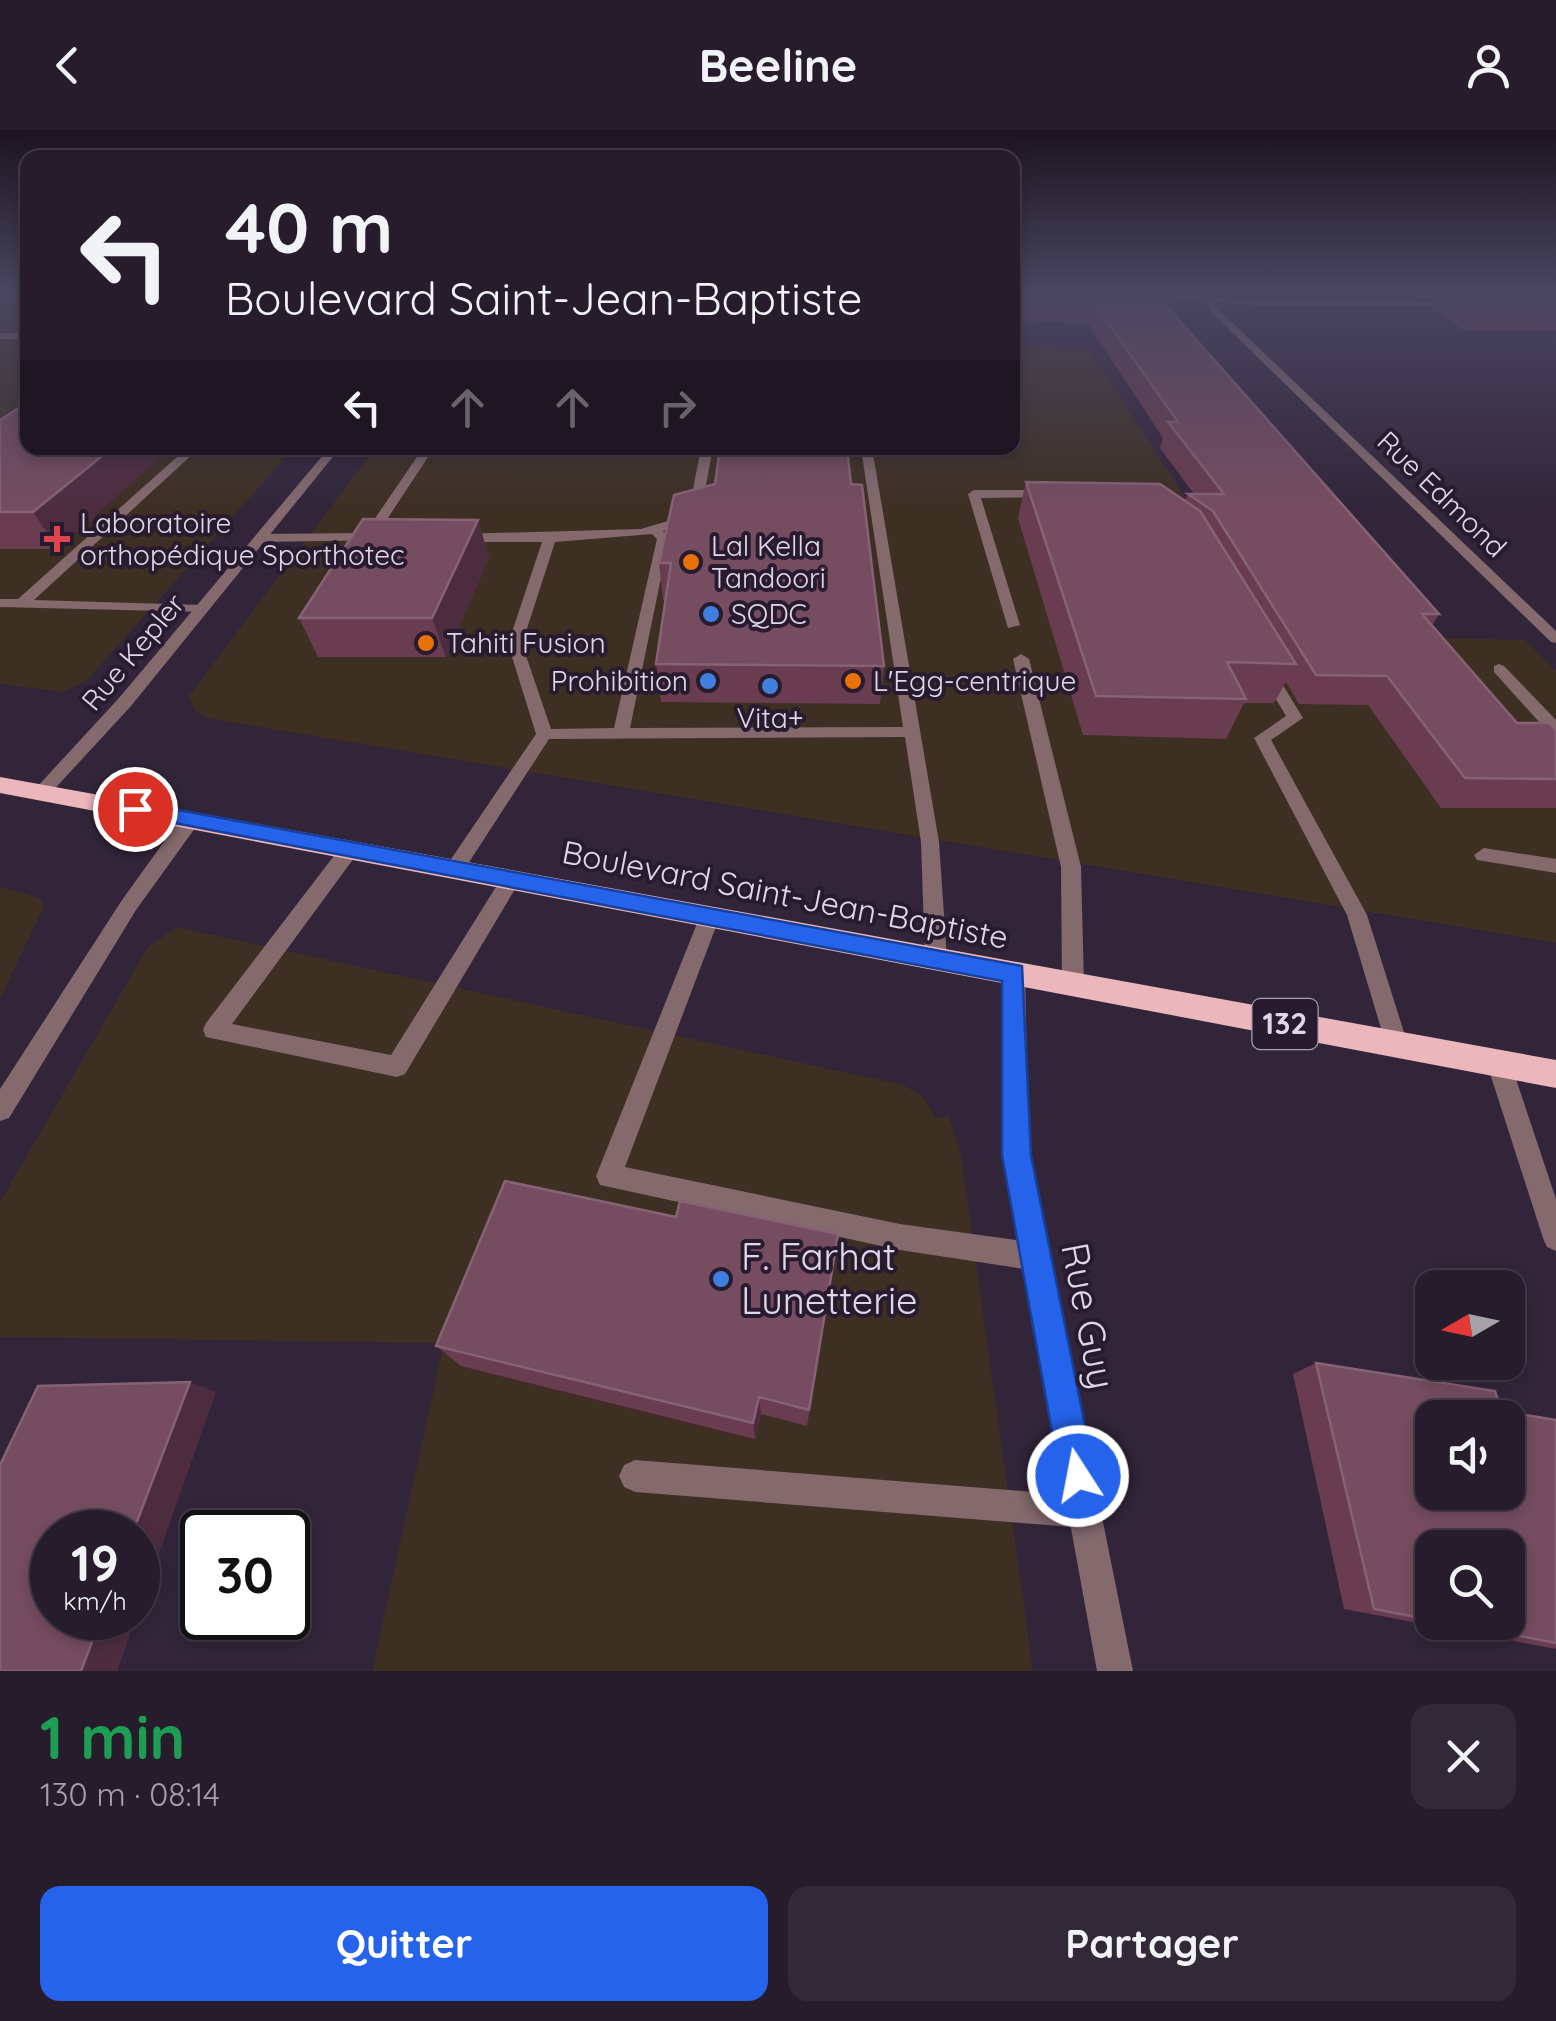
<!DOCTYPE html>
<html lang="fr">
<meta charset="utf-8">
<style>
:root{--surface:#261c2c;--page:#322938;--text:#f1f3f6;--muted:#a4a1a9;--line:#423a48;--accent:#2563eb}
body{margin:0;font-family:Quicksand,sans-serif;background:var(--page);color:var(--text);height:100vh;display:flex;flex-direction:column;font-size:38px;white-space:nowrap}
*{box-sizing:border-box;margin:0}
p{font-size:32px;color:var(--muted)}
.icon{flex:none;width:55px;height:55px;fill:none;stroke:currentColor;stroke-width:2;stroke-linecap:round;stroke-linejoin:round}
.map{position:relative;height:1541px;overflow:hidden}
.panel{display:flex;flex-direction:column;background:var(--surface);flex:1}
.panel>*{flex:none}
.banner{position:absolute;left:20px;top:20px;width:1000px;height:305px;border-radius:20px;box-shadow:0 5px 15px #0003,0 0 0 2px var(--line);background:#261c2c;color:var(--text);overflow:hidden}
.needle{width:65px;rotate:261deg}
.controls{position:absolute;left:1415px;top:1140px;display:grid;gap:20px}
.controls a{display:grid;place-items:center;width:110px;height:110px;border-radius:20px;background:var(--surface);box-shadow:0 5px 15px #0003,0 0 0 2px var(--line);font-size:50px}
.speed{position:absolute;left:30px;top:1380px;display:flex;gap:20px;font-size:50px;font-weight:700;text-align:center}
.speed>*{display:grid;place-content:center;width:130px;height:130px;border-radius:50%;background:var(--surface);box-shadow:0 5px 15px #0003,0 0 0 2px var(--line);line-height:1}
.speed small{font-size:25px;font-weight:400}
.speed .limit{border:5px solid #111;border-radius:15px;background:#fff;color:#111}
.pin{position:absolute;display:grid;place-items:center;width:85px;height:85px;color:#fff;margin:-42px;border:5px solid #fff;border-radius:50%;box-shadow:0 2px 10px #0007}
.me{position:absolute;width:110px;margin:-55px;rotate:349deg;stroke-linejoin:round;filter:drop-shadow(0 0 8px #0008)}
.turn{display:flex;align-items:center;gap:35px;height:210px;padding:0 40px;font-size:45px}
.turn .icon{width:130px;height:130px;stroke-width:2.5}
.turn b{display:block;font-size:70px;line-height:85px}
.lanes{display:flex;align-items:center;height:95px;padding:0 40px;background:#0003;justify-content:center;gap:50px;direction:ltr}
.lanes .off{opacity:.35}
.round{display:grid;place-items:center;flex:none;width:105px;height:105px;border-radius:20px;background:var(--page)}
.head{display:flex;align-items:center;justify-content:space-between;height:170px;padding:0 40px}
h1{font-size:60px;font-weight:700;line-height:75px;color:#1e9e55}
.primary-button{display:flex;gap:20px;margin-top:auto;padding:20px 40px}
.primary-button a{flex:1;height:115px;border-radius:20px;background:var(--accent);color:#fff;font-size:40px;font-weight:700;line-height:115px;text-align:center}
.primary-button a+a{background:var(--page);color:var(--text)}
header{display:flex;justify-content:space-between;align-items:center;height:130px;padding:0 40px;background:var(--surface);font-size:45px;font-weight:700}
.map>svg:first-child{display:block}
</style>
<header><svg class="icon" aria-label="back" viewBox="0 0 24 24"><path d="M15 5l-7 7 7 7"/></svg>Beeline<svg class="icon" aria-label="person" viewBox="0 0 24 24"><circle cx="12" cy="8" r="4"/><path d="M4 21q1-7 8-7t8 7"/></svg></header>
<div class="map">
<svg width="1556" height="1541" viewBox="0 0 1556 1541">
<rect width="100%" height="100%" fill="#32253a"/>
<g fill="#3e2f23">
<path d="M0,163H27L28,318H294L87,550L64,562L0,554Z"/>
<path d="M1013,215L1090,221L1274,504L1525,510L1556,541V813L205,588L194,579L189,566L375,318H1012Z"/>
<path d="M0,757L40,768L44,776L0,869Z"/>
<path d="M177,797L903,955L922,966L935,988L949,986L961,1026L1033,1541H372L444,1213L0,1207V1072L148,817Z"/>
</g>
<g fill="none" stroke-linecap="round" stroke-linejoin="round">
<g fill="#846a6d" fill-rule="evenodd">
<rect x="0" y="203" width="28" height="6"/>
<path d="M187,318L339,319L333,322L196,321L34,470L202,475L207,476V482L0,477V469H18Z"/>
<path d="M423,318H434L378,403L384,404V410L261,412L255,408L261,404L365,403Z"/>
<path d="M701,318H713L700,387L663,401L669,409L630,598L903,597L861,318H872L939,712L947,829L943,835L936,838L929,835L925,829L921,712L905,607L549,609L462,743L455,745L445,738L536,604L508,514L542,412H458L452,408L458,404L641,399L688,385ZM652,404L657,409L614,598L551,599L522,514L555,412Z"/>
<path d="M1049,360L1053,361V367L981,368L1020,495L1008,498L968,364L974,360Z"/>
<path d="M1021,524L1029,529L1081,737L1084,854L1081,860L1073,863L1065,860L1062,854L1061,737L1013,529Z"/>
<path d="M1499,534L1504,536L1556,590V605L1550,604L1494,542V536Z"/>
<path d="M1268,537L1273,539L1303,588L1271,610L1367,785L1408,915L1405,922L1397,925L1389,922L1386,915L1347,785L1254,608L1286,586L1260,542Z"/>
<path d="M350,712L357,714L359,719L357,724L232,894L391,925L504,744H518L521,749L405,944L397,947L206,907L203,900L206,893L343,714Z"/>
<path d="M1484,718L1556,729V743L1477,730L1474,725Z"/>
<path d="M710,778L717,780L720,786L625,1037L900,1094L1037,1113L1047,1117L1051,1127L1047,1137L1037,1141L900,1120L600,1055L596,1046L700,786L703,780Z"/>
<path d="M1499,924L1507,927L1511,934L1556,1069V1121L1547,1117L1543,1108L1487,934L1491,927Z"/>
<path d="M635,1330L1084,1366L1095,1371L1100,1382L1095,1393L1084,1398L635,1362L624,1357L619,1346L624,1335Z"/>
</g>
<g fill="#846a6d" fill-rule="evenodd">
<path d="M1145,163L1260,172H1462L1459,176H1260L1215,172L1220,181L1556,501V513L1551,512L1213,184L1206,171Z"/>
<path d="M329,318H340L131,576L48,666H36L33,662L36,658L119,568Z"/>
<path d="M191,683L200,689L198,694L136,780L9,988L0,991V959L122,770L184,684Z"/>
<path d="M1014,834L1022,837L1025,843L1029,1025L1133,1541H1097L1003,1025V843L1006,837Z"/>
</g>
<path fill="#ecb6bd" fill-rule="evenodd" d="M0,647L1556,930V958L0,663Z"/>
</g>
<g fill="#693c4f" fill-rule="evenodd">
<path d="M1012,163H1155L1439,484L1432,496L1517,593L1556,601V678H1441L1368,575L1299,574L1286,552L1274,573H1244L1226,609L1083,605L1018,388L1026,352L1185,370L1188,364H1194L1160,318L1163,308L1088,194L1012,190Z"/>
<path d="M1408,163H1556V201H1465L1433,180L1438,169L1415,168Z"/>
<path d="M0,290L58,419H0Z"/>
<path d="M851,354L884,536L880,574L661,572L656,534L665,470H663L659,433Z"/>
<path d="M478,390L489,427L446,527H318L299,488Z"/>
<path d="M676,1087L838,1104L807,1296L761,1284L755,1309L461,1236L436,1216Z"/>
<path d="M1316,1233L1502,1281L1556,1290V1519L1344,1479L1293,1244ZM1432,1418L1508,1492H1432Z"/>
</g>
<g fill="#4e2c40">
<path d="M112,318H171L58,419L33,382Z"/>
<path d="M478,390L489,427L446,527L432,488Z"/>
<path d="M190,1252L216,1262L138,1483V1402H133Z"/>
<path d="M759,1267L761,1284L755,1309L753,1293Z"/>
<path d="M101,1488H136L117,1541H81Z"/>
</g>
<g fill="#764c60" stroke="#866275" stroke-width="2.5" fill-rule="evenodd">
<path d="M1012,163H1155L1439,484H1422L1517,593H1549L1556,601V649L1465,648L1387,546L1316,545L1213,381L1188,364H1224L1168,292H1178L1093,172L1012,168Z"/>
<path d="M1483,163H1556V164H1485Z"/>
<path d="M28,272V318H112L33,382H0V290Z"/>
<path d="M720,318H847L851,354L862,355L884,536L656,534L671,433H659L674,365L715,354Z"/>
<path d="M1026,352L1160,354L1200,381L1296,534L1227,532L1246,569L1096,566Z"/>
<path d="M363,389L478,390L432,488H299Z"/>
<path d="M505,1051L676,1087L680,1071L838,1104L809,1280L759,1267L753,1293L436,1216Z"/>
<path d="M1316,1233L1495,1261L1502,1281L1556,1290V1513L1447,1492H1508V1418H1432V1490L1374,1479ZM1432,1288H1508V1362H1432Z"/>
<path d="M190,1252L133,1402H52V1488H101L81,1541H0V1335L38,1256Z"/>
</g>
<linearGradient id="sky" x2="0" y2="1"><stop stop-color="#1c1420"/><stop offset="0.43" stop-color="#494660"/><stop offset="1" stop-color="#494660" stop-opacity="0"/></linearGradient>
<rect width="1556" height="379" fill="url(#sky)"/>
<path fill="#2563eb" stroke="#184099" stroke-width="2.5" d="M135,672L1022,836L1031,1025L1095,1346L1090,1358L1078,1363L1065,1358L1060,1346L1002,1025V851L127,684L124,679Z"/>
<path fill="#e0444e" stroke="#281b30" stroke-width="4" d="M52 394h10v10h10v10h-10v10h-10v-10h-10v-10h10z"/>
<g fill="#e8710a" stroke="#281b30" stroke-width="4">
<circle cx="691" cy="432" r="10"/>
<circle cx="426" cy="513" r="10"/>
<circle cx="853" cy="551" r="10"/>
</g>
<g fill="#3f7fe0" stroke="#281b30" stroke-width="4">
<circle cx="711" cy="484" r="10"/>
<circle cx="708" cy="551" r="10"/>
<circle cx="770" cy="556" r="10"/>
<circle cx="721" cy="1149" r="10"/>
</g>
<g text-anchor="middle" stroke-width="8" stroke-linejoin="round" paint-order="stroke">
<g font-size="28" fill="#e0d7e6" stroke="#281b30">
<text transform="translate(1442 364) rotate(44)" y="10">Rue Edmond</text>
<text transform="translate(133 522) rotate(-50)" y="10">Rue Kepler</text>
</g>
<g font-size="28" fill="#e0d7e6" stroke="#281b30" text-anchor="start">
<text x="80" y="403">Laboratoire<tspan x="80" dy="32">orthopédique Sporthotec</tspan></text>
<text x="711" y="426">Lal Kella<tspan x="711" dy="32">Tandoori</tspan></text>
<text x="731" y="494">SQDC</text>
<text x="446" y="523">Tahiti Fusion</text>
<text x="688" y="561" text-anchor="end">Prohibition</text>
<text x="873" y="561">L'Egg-centrique</text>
<text x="770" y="598" text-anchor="middle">Vita+</text>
</g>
<rect fill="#281b30" stroke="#a99faf" stroke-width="2.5" x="1252.5" y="869" width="65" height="50" rx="8"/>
<g font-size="30" font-weight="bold" fill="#e0d7e6">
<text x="1285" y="904">132</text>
</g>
<g font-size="32" fill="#e0d7e6" stroke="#281b30">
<text transform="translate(785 765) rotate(11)" y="11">Boulevard Saint-Jean-Baptiste</text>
</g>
<g font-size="38" fill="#e0d7e6" stroke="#281b30" text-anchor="start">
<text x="741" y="1140">F. Farhat<tspan x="741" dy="44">Lunetterie</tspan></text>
</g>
<g font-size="38" fill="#e0d7e6" stroke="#281b30">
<text transform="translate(1088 1186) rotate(79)" y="13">Rue Guy</text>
</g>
</g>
</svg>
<div class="controls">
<a><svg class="needle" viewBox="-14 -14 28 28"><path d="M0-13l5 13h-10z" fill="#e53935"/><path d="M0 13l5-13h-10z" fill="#a4a1a9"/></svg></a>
<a><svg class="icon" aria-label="sound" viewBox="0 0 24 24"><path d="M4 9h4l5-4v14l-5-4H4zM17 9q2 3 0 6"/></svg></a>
<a><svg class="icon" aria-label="search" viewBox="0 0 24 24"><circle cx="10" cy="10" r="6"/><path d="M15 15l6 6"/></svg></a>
</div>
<div class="speed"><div>19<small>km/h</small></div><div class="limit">30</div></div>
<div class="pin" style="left:135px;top:679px;background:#d93025"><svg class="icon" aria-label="arrive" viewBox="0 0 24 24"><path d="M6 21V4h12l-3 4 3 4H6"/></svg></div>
<svg class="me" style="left:1078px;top:1346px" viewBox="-20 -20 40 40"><circle r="17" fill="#2563eb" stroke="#fff" stroke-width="3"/><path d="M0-11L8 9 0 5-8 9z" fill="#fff"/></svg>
<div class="banner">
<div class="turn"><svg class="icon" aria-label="left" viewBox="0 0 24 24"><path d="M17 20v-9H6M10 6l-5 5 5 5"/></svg><div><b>40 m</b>Boulevard Saint-Jean-Baptiste</div></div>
<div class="lanes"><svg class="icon" aria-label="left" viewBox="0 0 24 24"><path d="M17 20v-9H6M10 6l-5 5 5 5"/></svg><svg class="icon off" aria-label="ahead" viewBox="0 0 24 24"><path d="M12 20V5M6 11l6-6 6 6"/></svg><svg class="icon off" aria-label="ahead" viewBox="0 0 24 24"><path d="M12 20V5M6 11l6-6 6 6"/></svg><svg class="icon off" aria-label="right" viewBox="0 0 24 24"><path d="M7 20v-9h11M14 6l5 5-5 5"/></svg></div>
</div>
</div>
<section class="panel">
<div class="head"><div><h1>1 min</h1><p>130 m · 08:14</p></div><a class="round"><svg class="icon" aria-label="close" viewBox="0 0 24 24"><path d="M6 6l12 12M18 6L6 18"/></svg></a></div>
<div class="primary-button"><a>Quitter</a><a>Partager</a></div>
</section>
